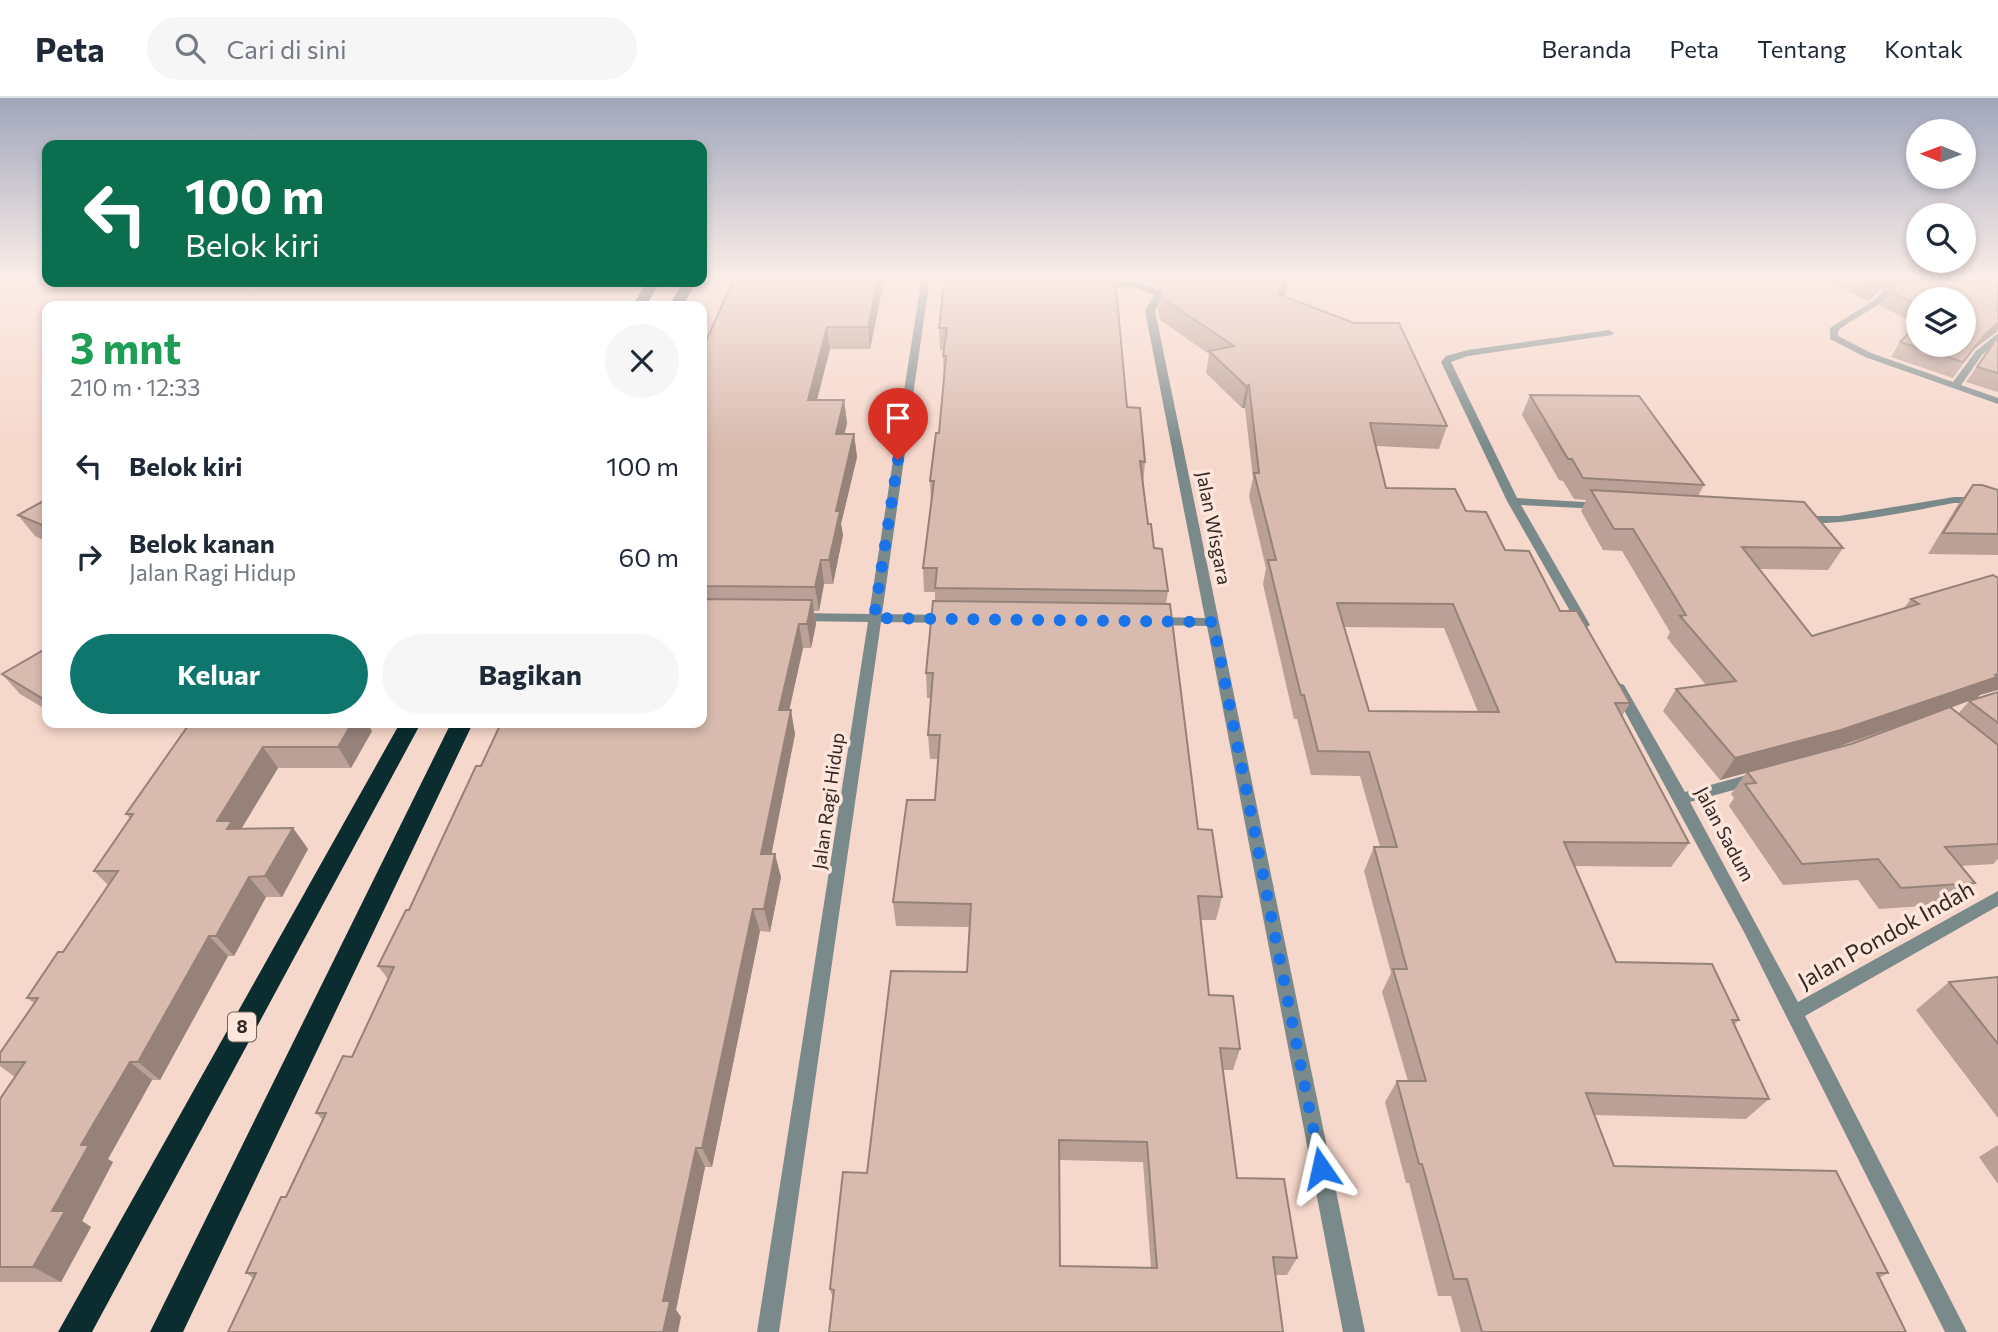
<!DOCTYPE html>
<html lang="id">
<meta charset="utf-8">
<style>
:root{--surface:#fff;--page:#f6f6f7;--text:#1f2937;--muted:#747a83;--line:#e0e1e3;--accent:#0f766e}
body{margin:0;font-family:Commissioner,sans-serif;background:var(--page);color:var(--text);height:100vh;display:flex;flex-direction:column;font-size:26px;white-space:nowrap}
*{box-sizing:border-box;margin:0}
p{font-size:23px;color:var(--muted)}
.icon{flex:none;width:38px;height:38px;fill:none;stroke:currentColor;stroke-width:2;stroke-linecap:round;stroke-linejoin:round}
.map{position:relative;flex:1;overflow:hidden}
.drawer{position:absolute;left:42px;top:203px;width:665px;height:427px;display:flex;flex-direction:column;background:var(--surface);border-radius:14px;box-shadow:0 4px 10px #0003}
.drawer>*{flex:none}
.top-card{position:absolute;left:42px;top:42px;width:665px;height:147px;border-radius:14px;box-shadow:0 4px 10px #0003;background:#0b6e4f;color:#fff;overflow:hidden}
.needle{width:46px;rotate:271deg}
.fabs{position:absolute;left:1906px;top:21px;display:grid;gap:14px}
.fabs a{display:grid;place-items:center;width:70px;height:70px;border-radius:50%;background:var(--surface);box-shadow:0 4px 10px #0003;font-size:35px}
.pin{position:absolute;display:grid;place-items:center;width:60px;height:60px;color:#fff;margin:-72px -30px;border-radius:50% 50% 50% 0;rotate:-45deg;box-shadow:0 0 7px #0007}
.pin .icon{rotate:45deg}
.me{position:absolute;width:77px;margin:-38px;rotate:349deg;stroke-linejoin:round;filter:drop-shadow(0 0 5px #0008)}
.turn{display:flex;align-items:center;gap:24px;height:147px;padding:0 28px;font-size:32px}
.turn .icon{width:91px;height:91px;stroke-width:2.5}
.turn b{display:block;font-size:49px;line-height:60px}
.round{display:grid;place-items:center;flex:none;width:74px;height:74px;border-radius:37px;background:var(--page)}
.overview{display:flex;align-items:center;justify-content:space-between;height:119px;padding:0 28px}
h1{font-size:42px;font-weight:700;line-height:52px;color:#1e9e55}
.cta{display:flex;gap:14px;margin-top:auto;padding:14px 28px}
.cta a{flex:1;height:80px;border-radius:42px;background:var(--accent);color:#fff;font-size:28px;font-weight:700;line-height:80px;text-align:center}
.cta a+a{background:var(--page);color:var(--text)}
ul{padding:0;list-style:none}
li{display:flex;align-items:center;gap:21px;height:91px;padding:0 28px}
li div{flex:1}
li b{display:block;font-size:26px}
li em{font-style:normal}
header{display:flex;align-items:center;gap:42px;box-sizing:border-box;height:98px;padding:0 35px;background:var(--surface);border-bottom:2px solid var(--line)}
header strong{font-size:33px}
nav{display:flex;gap:38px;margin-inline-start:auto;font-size:24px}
.search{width:490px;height:63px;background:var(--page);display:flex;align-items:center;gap:18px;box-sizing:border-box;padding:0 24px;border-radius:38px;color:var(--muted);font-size:26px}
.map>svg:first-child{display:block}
</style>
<header>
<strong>Peta</strong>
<div class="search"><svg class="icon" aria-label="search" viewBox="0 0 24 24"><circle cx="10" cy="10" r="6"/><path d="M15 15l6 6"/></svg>Cari di sini</div>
<nav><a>Beranda</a><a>Peta</a><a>Tentang</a><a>Kontak</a></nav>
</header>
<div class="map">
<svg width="1998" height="1234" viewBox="0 0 1998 1234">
<rect width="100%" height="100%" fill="#f6d7cb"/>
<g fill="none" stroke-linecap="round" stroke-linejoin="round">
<g fill="#7a898a" fill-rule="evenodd">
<path d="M922,178H930L882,516L949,517L955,521L949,525L881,524L779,1234H757L868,524L798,523L792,519L798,515L869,516Z"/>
<path d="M1095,178H1103L1108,183L1138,184L1158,192L1172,178H1180L1163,197L1155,213L1365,1234H1343L1207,528L1155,527L1149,523L1155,519L1205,520L1145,213L1154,197L1136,190L1102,187Z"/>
<path d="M1884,192L1891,194L1889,200L1842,229L1838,233V238L1871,255L1953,284L1976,253L1998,235V243L1982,257L1961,287L1998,300V306L1865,259L1830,241V230L1876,201Z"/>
<path d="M1609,232L1614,235L1612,237L1468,258L1451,264L1517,400L1601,405L1607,408L1601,411L1521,407L1590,527L1584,531L1578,527L1507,403L1441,264L1446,258L1468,252Z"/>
<path d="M1954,399H1968L1998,409V416L1967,405H1954C1926,410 1813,435 1794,421L1800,418H1839Z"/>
<path d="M1619,585L1624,587L1685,694L1754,675L1759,677L1761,681L1759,685L1690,704L1798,904L1998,793V808L1805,918L1967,1234H1945L1744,834L1612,590Z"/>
</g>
<g fill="#0b2d2f" fill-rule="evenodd">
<path d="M647,184H660L646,208H632Z"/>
<path d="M683,184H696L683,208H669Z"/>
<path d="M400,625H421L92,1234H58Z"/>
<path d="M451,625H473L183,1234H150Z"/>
</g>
</g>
<g fill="#baa096" fill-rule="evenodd">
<path d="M735,178H885L870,251H830L817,302H844L847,325L844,336H854L857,359L841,426L843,437L833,486H824L819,513H814L816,526L811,550H803L789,612L795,636L771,756L781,779L770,834L760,833L712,1069H705L676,1212L681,1219L253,1180L246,1175L286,1099L323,1022L316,1015L352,959L388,881L378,868L409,812L481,668L702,625V252Z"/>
<path d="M945,178H1169L1157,189L1138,181H1115L1127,309L1145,364L1143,387L1148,426L1154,450L1168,493L1166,506L1198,731L1222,799L1216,822H1201L1209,897L1240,951L1233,972H1223L1237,1080L1297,1160L1287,1177H1276L833,1201L830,1191L867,1075L967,874L969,829L896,828L893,804L935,702L938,661H930L928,637L931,600H927L926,575L935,503V494H924L923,470L931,406L930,383L939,335L944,281L943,258L944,252H940L939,230ZM1059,1062L1143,1064L1151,1170L1060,1168Z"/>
<path d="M1828,178H1998L1974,251L1953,280L1891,259L1900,244L1964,201H1918V226L1880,208L1892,191L1882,190L1868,203L1825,182Z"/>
<path d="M1160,192L1285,199L1447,328L1439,351L1376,348L1386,390L1466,413L1505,452L1560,513L1630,605L1622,618L1689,745L1671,769L1574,768L1616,864L1739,922L1734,927L1769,1001L1746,1021L1594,1017L1614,1068L1888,1175L1879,1180L1906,1234H1461L1451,1198H1438L1409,1085H1406L1385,1004L1397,983H1408L1382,894L1391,875L1364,773L1374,749H1380L1360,678L1311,677L1297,621H1294L1263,486L1266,470L1249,398L1253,380L1245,310H1242L1206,275L1209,256L1160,222L1158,213ZM1344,529L1444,530L1478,614L1369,613Z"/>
<path d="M1998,240V294L1966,284L1995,243Z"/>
<path d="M1530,297L1704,387L1698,398L1843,450L1828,472L1759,471L1812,538L1903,511L1911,501L1993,477L1980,597L1977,600L1998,594V761L1993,766L1961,768L1975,785L1952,806L1879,811L1858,782L1783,787L1729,708L1734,700L1731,696L1746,675L1720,682L1663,613L1676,591L1706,587L1667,540L1670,534L1622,453L1603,452L1581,413L1586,402L1574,401L1563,383L1559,382L1522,317ZM1969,603L1958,616L1951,610ZM1919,620L1851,646L1827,652Z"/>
<path d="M1973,387L1998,392V457L1928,456L1957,408Z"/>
<path d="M47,401V444L35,438L18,417Z"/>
<path d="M47,550V612L20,596L2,576Z"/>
<path d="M190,625L372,633L351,670H278L241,731L293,730L308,751L282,799H266L234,858H228L160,982H152L108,1061L113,1064L82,1123L91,1129L61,1184H0V1001L15,979L0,968V955L34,905L27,900L63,854L108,787L94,773L130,720L126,716Z"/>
<path d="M1998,879V1020L1916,912L1949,884Z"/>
<path d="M1998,1047V1086L1979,1059Z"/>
</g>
<g fill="#97827a">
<path d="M879,178H885L870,251L868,229Z"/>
<path d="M1159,178H1169L1157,189Z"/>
<path d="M1289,178L1285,198L1274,218L1278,196Z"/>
<path d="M1888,178H1889L1882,190L1868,203L1877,188Z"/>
<path d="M1998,225V233L1974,251L1953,280L1985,236Z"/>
<path d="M827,229L830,251L811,325L808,302Z"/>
<path d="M1249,287L1245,310H1242L1246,288Z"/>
<path d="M844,302L847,325L839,359L836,336Z"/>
<path d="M854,336L857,359L841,426L843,437L833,486L829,462L836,413Z"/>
<path d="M821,462L824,486L819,513L815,489Z"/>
<path d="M812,502L816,526L811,550L807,526Z"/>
<path d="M799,526L803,550L784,636L779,612Z"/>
<path d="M1998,576V592L1980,597L1977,600L1823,654L1720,682L1735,660Z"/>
<path d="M791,612L795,636L767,779L761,756Z"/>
<path d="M352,625H367L372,633L351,670L338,649Z"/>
<path d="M263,649L278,670L240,733L249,743L217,723Z"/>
<path d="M293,730L308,751L282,799L265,778Z"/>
<path d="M775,756L781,779L770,834L764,811Z"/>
<path d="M249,779L266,799L234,858L216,838Z"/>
<path d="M753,811L760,833L712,1069L702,1050Z"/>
<path d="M209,838L228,858L160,982L138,964Z"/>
<path d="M130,964L152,982L108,1061L113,1064L82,1123L91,1129L61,1184L33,1169L52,1113L81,1047Z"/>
<path d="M696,1050L705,1069L676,1212L681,1219L678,1234H663V1203Z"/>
</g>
<g fill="#d8baae" stroke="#97827a" stroke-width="2" fill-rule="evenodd">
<path d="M735,178H879L868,229H827L808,302H844L836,336H854L836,413H840L829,462H821L815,489L702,488V252Z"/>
<path d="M945,178H1115L1127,309L1140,310L1145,364L1140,363L1148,426H1151L1154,450L1162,451L1168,493L935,490L937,470H923L934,383H930L936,335H939L946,258H943L947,230H939Z"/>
<path d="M1169,178H1289L1278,196L1354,225H1399L1447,328L1370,325L1386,390L1455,391L1466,413L1486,414L1505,452L1529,453L1560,513H1577L1630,605H1615L1689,745L1564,744L1616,864L1712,866L1739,922H1732L1769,1001L1586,995L1614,1068L1836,1073L1888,1175H1877L1906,1234H1482L1467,1181H1454L1422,1066H1419L1397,983H1426L1393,871H1407L1374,749H1397L1369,654L1318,653L1304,597H1301L1268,462H1276L1254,375H1259L1249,287L1246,288L1209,253L1234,248L1162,200L1160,192ZM1337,505L1453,506L1499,614L1369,613Z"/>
<path d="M1855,178H1888L1877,188Z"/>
<path d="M1901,178H1998V225L1985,236L1963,264L1900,244L1918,226V247H1964V201H1918V207L1889,193L1900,186Z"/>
<path d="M1998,240V275L1977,269L1995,243Z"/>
<path d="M1530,297L1639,298L1704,387L1583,380L1572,361H1568Z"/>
<path d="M1973,387H1982L1998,392V436L1943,435Z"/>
<path d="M1591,392L1804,404L1843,450L1742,449L1812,538L1919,506L1911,501L1993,477L1998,480V576L1995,577L1997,579L1841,632L1735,660L1676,591L1736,583L1680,518L1686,517L1633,431H1614Z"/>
<path d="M47,401V429L18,417Z"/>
<path d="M702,501L812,502L807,526H799L779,612H791L761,756H775L764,811H753L702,1050H696L663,1203H670L663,1234H228L256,1175H246L281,1099H286L326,1015H316L343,958L352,959L394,869L378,868L406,812H409L476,668H481L501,625H702Z"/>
<path d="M933,503L1170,506L1198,731L1212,732L1222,799L1198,798L1209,897L1233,898L1240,951L1220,950L1237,1080L1284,1081L1297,1160L1273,1159L1283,1234H829L834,1192L830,1191L843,1074L867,1075L891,873L967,874L971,806L893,804L907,702H935L940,637H928L933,575H926ZM1059,1042L1147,1044L1157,1170L1060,1168Z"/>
<path d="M47,550V601L45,602L2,576Z"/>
<path d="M1998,594V625L1969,603Z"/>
<path d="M1950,609L1998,647V746L1945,749L1975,785L1901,790L1878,761L1802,766L1745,686L1756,685L1747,674L1851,646Z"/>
<path d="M190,625H352L338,649H263L217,723H232L227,731L293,730L265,778L249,779L216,838H209L138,964H130L81,1047H89L52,1113H65L33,1169H0V1001L25,964H0V955L38,900H27L58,854H63L118,773H94L133,716H126Z"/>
<path d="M1998,879V946L1949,884Z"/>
</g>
<linearGradient id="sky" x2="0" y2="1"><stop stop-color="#a0a6bb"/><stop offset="0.51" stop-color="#fbede8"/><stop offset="1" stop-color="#fbede8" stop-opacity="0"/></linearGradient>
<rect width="1998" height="350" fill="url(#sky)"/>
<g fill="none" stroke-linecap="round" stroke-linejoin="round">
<path stroke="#1a73e8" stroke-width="12" stroke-dasharray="0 21.6" d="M898,362L874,520L1213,524L1321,1070"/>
</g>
<g text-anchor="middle" stroke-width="7" stroke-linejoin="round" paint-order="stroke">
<rect fill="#ffe6dc" stroke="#70615a" stroke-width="2" x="228" y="914.5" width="28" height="29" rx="5"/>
<g font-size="18" font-weight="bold" fill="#332823">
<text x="242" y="935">8</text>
</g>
<g font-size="19" fill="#332823" stroke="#ffe6dc">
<text transform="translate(1214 430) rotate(79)" y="7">Jalan Wisgara</text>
<text transform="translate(828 703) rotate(-82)" y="7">Jalan Ragi Hidup</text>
<text transform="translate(1725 736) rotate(62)" y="7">Jalan Sadum</text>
</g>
<g font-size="23" fill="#332823" stroke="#ffe6dc">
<text transform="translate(1886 837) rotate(-29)" y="8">Jalan Pondok Indah</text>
</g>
</g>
</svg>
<div class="fabs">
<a><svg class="needle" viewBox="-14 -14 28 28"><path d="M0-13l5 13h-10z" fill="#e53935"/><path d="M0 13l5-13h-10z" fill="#747a83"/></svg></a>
<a><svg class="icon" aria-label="search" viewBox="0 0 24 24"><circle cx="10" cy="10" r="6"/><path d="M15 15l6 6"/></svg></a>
<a><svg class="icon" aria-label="layers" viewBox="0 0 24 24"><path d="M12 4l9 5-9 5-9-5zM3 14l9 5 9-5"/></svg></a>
</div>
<div class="pin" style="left:898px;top:362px;background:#d93025"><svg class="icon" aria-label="arrive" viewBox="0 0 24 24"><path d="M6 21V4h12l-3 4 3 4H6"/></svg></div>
<svg class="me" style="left:1321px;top:1070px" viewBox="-20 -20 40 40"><path d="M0-17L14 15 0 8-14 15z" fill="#1a73e8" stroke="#fff" stroke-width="4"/></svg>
<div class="top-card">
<div class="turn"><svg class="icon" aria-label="left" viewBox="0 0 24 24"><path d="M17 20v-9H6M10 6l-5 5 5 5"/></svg><div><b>100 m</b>Belok kiri</div></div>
</div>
<section class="drawer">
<div class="overview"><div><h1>3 mnt</h1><p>210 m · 12:33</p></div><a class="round"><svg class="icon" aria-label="close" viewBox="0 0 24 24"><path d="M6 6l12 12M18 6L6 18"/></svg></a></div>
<ul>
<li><svg class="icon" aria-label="left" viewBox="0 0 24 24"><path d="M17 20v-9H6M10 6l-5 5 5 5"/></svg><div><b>Belok kiri</b></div><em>100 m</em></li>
<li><svg class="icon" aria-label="right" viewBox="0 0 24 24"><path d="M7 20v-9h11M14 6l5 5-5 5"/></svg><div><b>Belok kanan</b><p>Jalan Ragi Hidup</p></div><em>60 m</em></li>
</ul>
<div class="cta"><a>Keluar</a><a>Bagikan</a></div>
</section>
</div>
